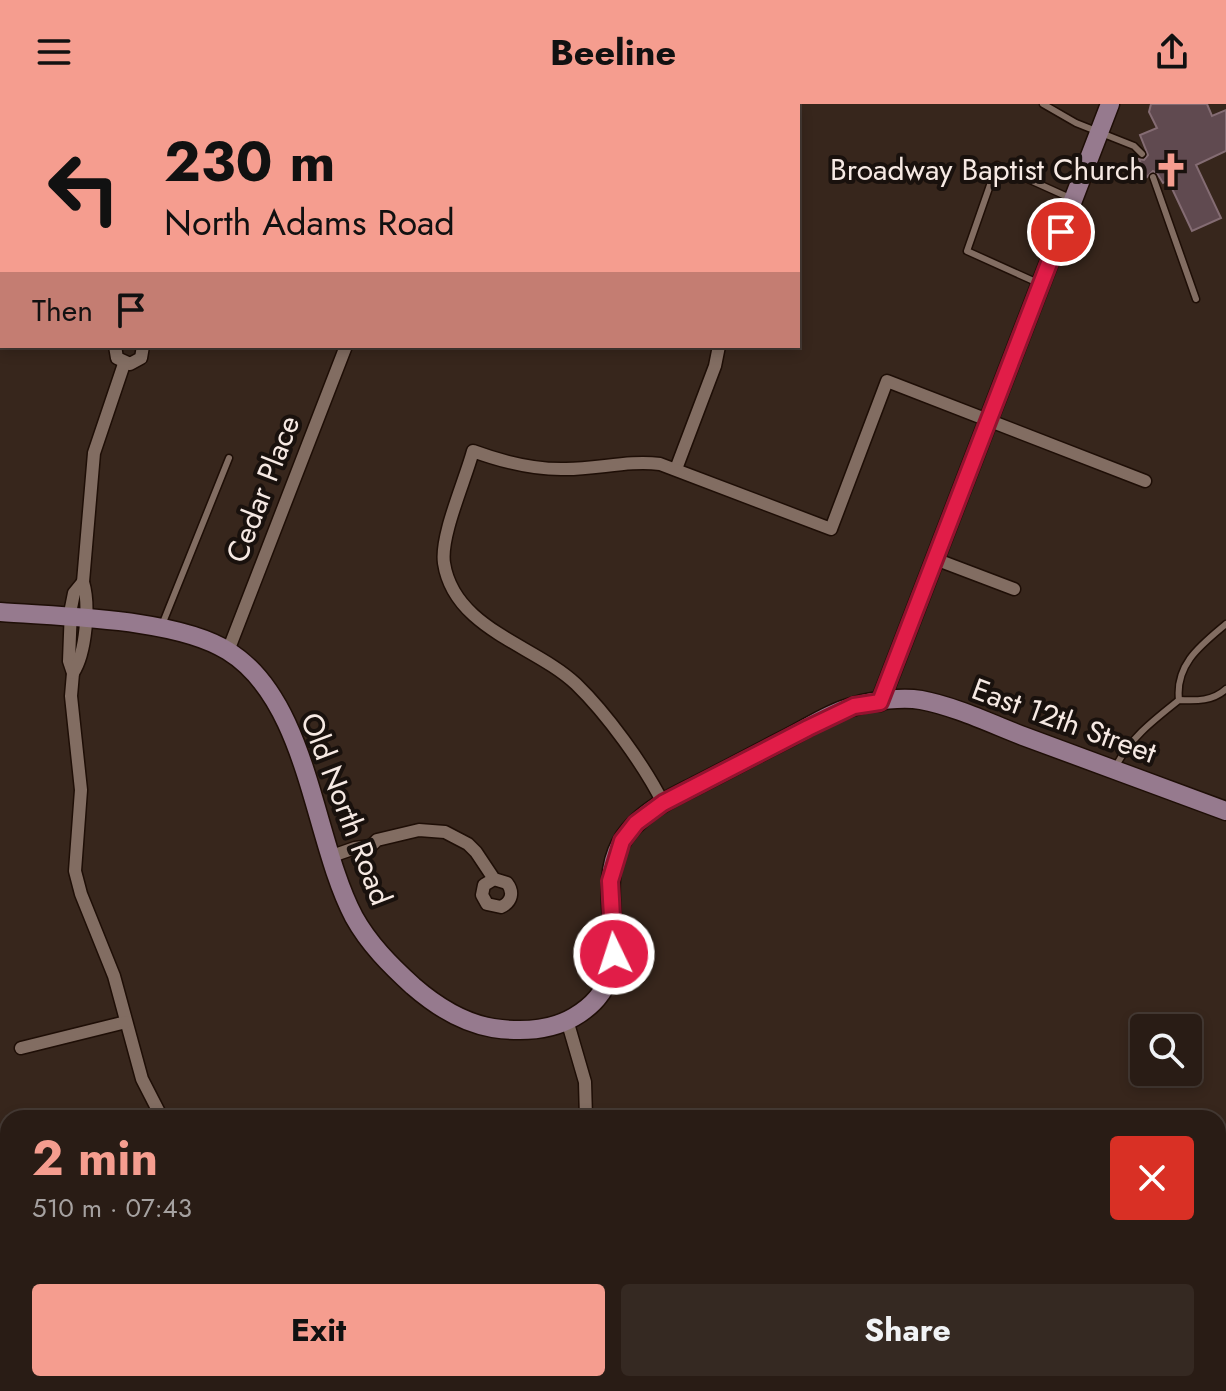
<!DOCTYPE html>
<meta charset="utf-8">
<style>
:root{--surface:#291c15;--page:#352922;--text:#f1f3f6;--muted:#a5a1a0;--line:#453a34;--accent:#f59d8f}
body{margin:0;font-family:Jost,sans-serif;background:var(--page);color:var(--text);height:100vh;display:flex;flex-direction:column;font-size:30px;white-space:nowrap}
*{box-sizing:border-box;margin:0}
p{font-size:26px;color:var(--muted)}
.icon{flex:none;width:44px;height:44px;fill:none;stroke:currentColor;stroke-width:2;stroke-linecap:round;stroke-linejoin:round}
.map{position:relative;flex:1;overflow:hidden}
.panel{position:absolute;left:0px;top:1006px;width:1226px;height:282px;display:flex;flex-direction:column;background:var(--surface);border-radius:24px 24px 0 0;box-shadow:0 4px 12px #0003,0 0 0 2px var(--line)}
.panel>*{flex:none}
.guide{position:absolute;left:0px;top:0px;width:800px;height:244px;box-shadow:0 4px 12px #0003,0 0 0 2px var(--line);background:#f59d8f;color:#111;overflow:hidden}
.fabs{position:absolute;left:1130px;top:910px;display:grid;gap:16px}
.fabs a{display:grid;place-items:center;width:72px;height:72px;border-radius:8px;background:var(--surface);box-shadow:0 4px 12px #0003,0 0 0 2px var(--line);font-size:40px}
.pin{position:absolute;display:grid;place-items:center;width:68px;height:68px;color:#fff;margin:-34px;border:4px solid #fff;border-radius:50%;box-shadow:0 2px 8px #0007}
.me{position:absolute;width:88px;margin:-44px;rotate:356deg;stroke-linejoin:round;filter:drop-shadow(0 0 6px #0008)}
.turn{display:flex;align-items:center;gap:28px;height:168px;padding:0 32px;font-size:36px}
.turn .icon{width:104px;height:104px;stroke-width:2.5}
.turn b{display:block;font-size:56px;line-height:68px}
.then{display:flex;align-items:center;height:76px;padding:0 32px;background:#0003;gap:16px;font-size:30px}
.round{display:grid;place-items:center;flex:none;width:84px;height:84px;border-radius:8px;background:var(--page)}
.head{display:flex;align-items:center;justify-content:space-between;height:136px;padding:0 32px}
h1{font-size:48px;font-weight:700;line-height:60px;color:var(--accent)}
.primary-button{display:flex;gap:16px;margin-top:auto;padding:16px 32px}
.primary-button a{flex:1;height:92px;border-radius:8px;background:var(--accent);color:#111;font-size:32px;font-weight:700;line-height:92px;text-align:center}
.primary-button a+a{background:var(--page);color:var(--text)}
header{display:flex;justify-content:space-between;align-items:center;height:104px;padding:0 32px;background:var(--accent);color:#111;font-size:36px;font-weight:700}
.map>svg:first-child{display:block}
</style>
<header><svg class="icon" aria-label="menu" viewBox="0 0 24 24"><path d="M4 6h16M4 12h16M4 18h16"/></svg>Beeline<svg class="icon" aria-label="share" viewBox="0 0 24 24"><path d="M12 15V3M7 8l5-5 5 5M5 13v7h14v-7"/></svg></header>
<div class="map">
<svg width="1226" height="1287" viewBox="0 0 1226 1287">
<rect width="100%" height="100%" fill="#37261c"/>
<path fill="#604a50" stroke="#846c73" stroke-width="2" d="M1151,0H1207L1212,12L1226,6V47L1196,61L1221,114L1192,127L1168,76L1163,79L1157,69L1153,67L1147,73L1139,55L1144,56L1148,51L1140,31L1157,24L1149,8Z"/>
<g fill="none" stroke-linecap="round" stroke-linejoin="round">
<g stroke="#1e0e06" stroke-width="9">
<g id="lane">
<path d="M1043,0L1076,19L1134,42L1142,50"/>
<path d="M1153,73L1196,195"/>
<path d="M1038,179L967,147L997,61L1070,94"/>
<path d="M162,521L229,354"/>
<path d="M1179,596C1175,560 1201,541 1226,520"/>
<path d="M1116,662C1131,633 1154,616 1179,596C1197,597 1213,597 1226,585"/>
</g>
</g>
<g stroke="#1e0e06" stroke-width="15">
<g id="street">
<path d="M162,2L163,0"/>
<path d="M348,2L349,0"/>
<path d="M543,2L544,0"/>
<path d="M767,2V0"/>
<path d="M115,242L117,254L130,260L141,254L143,242"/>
<path d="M676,365L715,262L719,242"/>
<path d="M935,455L1014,485"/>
<path d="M83,478L74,489L71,504L69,557L73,569L71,592L81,686L75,767L81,790L114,872L142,975L162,1014"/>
<path d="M228,547L346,242"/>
<path d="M73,569C86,549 90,501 83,478L94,349L124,260"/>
<path d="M663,699C644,661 607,610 576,580C535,541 454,525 444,459C440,432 465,377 473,347C503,358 534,366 566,365C598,365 629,356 660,360L831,425L887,277L1145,377"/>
<path d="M332,752L355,744L371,742L377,736L419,726L445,728L468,740L476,748L494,775L507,779C514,788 512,798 501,803L487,800L482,791L484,781L494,775"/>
<path d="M567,916L585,978L586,1014"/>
<path d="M21,944L126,918"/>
<path d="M520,1280L521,1287"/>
<path d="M125,1287L127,1280"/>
</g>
</g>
<g stroke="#1e0e06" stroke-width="21">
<g id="secondary">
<path d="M0,508C62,513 176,514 228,547C309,597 313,736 354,813C369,840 390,861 413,882C436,902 463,919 493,924C520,928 550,927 574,913C648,870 589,798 621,739C626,729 634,721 642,714C659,699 680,690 699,680C729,665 758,649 788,634C809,623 832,608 855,602C874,596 903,593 921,596C954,602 992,620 1023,632C1091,657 1158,682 1226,707"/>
<path d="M880,598L1110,0"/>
</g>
</g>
<use href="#lane" stroke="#826d62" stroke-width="6"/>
<use href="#street" stroke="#826d62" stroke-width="12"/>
<use href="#secondary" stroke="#967a8e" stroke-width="18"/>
</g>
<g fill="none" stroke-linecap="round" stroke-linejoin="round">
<g stroke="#92132f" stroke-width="20">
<path id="route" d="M614,850L610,777L622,737L636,719L663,699L808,624L854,602L880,598L1061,128"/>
</g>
<use href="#route" stroke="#e11d48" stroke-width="14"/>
</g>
<defs>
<g id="church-bare" transform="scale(2.76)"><path d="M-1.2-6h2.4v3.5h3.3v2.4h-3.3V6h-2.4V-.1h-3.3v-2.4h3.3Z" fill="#f59d8f" stroke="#19110d" stroke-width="2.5" paint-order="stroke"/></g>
</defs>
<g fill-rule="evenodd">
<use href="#church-bare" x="1171" y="66"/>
</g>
<g text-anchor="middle" stroke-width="8" stroke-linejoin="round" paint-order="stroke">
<g font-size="30" fill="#f6e9e3" stroke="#19110d" text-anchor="end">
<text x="1145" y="76">Broadway Baptist Church</text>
</g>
<g font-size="30" fill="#f6e9e3" stroke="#19110d">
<text transform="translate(263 385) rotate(-69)" y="10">Cedar Place</text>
<text transform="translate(1064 617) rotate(20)" y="10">East 12th Street</text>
<text transform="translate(346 705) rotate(69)" y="10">Old North Road</text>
</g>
</g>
</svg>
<div class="fabs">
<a><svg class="icon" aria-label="search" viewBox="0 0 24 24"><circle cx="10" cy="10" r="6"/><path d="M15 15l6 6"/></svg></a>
</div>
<div class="pin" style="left:1061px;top:128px;background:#d93025"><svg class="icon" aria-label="arrive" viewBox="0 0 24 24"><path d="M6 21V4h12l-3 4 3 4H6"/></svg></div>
<svg class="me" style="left:614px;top:850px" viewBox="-20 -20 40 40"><circle r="17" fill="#e11d48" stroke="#fff" stroke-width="3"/><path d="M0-11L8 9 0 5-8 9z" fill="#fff"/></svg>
<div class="guide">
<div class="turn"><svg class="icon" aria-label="left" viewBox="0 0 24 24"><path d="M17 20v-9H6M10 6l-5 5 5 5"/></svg><div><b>230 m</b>North Adams Road</div></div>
<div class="then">Then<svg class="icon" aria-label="arrive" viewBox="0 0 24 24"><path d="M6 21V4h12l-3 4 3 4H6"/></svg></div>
</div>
<section class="panel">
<div class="head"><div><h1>2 min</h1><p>510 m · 07:43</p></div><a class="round" style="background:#d93025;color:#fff"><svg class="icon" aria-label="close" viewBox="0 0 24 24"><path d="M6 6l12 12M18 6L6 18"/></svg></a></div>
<div class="primary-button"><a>Exit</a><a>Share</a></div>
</section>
</div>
